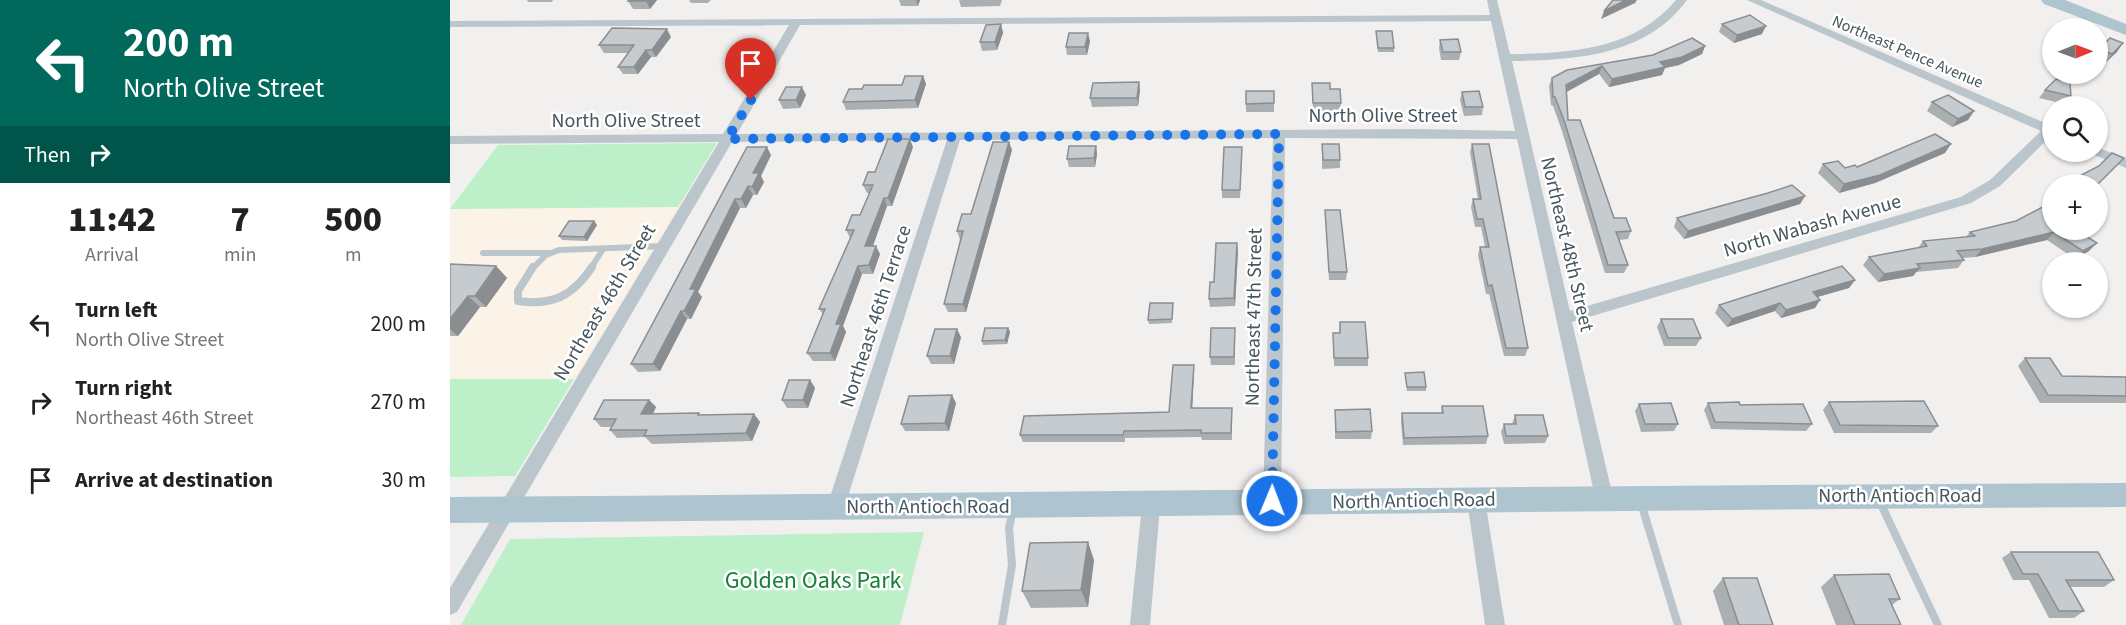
<!DOCTYPE html>
<meta charset="utf-8">
<style>
:root{--surface:#fff;--page:#f2f2f2;--text:#222;--muted:#767676}
body{margin:0;font-family:"Source Sans 3",sans-serif;background:var(--page);color:var(--text);height:100vh;display:flex;flex-direction:column;font-size:22px;white-space:nowrap}
*{box-sizing:border-box;margin:0}
p{font-size:20px;color:var(--muted)}
.icon{flex:none;width:33px;height:33px;fill:none;stroke:currentColor;stroke-width:2;stroke-linecap:round;stroke-linejoin:round}
.map{position:relative;flex:1;overflow:hidden}
.drawer{display:flex;flex-direction:column;background:var(--surface);width:450px}
.drawer>*{flex:none}
.banner{background:#00695c;color:#fff;overflow:hidden}
.needle{width:39px;rotate:89deg}
.fabs{position:absolute;left:1592px;top:18px;display:grid;gap:12px}
.fabs a{display:grid;place-items:center;width:66px;height:66px;border-radius:50%;background:var(--surface);box-shadow:0 2px 4px #0004;font-size:30px}
.pin{position:absolute;display:grid;place-items:center;width:51px;height:51px;color:#fff;margin:-62px -26px;border-radius:50% 50% 50% 0;rotate:-45deg;box-shadow:0 0 6px #0007}
.pin .icon{rotate:45deg}
.me{position:absolute;width:66px;margin:-33px;rotate:1deg;stroke-linejoin:round;filter:drop-shadow(0 0 4px #0008)}
.turn{display:flex;align-items:center;gap:21px;height:126px;padding:0 24px;font-size:27px}
.turn .icon{width:78px;height:78px;stroke-width:2.5}
.turn b{display:block;font-size:42px;line-height:51px}
.then{display:flex;align-items:center;height:57px;padding:0 24px;background:#0003;gap:12px;font-size:22px}
.eta{display:flex;justify-content:space-evenly;align-items:center;height:102px;text-align:center}
.eta b{font-size:36px;font-weight:800;line-height:42px}
ul{padding:0;list-style:none}
li{display:flex;align-items:center;gap:18px;height:78px;padding:0 24px}
li div{flex:1}
li b{display:block;font-size:22px}
li em{font-style:normal}
main{display:flex;flex:1;min-height:0}
.map>svg:first-child{display:block}
</style>
<main>
<section class="drawer">
<div class="banner">
<div class="turn"><svg class="icon" aria-label="left" viewBox="0 0 24 24"><path d="M17 20v-9H6M10 6l-5 5 5 5"/></svg><div><b>200 m</b>North Olive Street</div></div>
<div class="then">Then<svg class="icon" aria-label="right" viewBox="0 0 24 24"><path d="M7 20v-9h11M14 6l5 5-5 5"/></svg></div>
</div>
<div class="eta">
<div><b>11:42</b><p>Arrival</p></div>
<div><b>7</b><p>min</p></div>
<div><b>500</b><p>m</p></div>
</div>
<ul>
<li><svg class="icon" aria-label="left" viewBox="0 0 24 24"><path d="M17 20v-9H6M10 6l-5 5 5 5"/></svg><div><b>Turn left</b><p>North Olive Street</p></div><em>200 m</em></li>
<li><svg class="icon" aria-label="right" viewBox="0 0 24 24"><path d="M7 20v-9h11M14 6l5 5-5 5"/></svg><div><b>Turn right</b><p>Northeast 46th Street</p></div><em>270 m</em></li>
<li><svg class="icon" aria-label="arrive" viewBox="0 0 24 24"><path d="M6 21V4h12l-3 4 3 4H6"/></svg><div><b>Arrive at destination</b></div><em>30 m</em></li>
</ul>
</section>
<div class="map">
<svg width="1676" height="625" viewBox="0 0 1676 625">
<rect width="100%" height="100%" fill="#f2efef"/>
<path fill="#fcf3e8" d="M228,207L124,379H0V209Z"/>
<g fill="#bdf0c8">
<path d="M267,143L228,207L0,209L48,145Z"/>
<path d="M0,379H124L65,476L0,477Z"/>
<path d="M474,532L450,625H11L60,539Z"/>
</g>
<g fill="none" stroke-linecap="round" stroke-linejoin="round">
<g stroke="#bac6cc" stroke-width="6">
<path d="M33,253H100"/>
<path d="M83,268L96,255L109,250L214,246"/>
<path d="M141,268L153,249"/>
</g>
<g stroke="#bac6cc" stroke-width="8">
<path d="M83,267L68,291V301C102,306 123,296 142,267"/>
<path d="M1429,500L1488,625"/>
<path d="M1191,503L1228,625"/>
<path d="M552,625L562,565L559,528L563,510"/>
</g>
<g fill="#bac6cc" fill-rule="evenodd">
<path d="M1037,0H1047L1060,54C1121,53 1184,50 1226,0H1237C1196,56 1126,60 1062,61L1120,311L1511,197L1540,180L1591,131L1297,0H1311L1602,126V135L1550,186L1521,203L1122,322L1163,497L1160,503L1154,505L1148,503L1145,497L1067,139L835,138L831,501L828,507L822,509L816,507L813,501L823,138L510,140L395,506L392,512L386,514L380,512L377,506L497,140L282,142L7,612L0,615V588L269,142L0,144V136L273,134L339,25L0,27V21L1040,15ZM1041,21L1065,131L967,129L287,134L350,25Z"/>
<path d="M1647,147L1676,159V168L1642,154L1641,152H1647Z"/>
<path d="M1026,492L1032,494L1035,500L1055,625H1035L1017,500L1020,494Z"/>
<path d="M701,497L707,499L710,505L700,625H680L692,505L695,499Z"/>
</g>
<g fill="#aec4ce" fill-rule="evenodd">
<path d="M1591,0H1615L1676,24V35L1594,4Z"/>
<path d="M1676,483V507C1117,510 559,519 0,523V497C559,493 1117,485 1676,483Z"/>
</g>
</g>
<g fill="#aaafb2">
<path d="M77,0H103L102,2H78Z"/>
<path d="M179,0H207L200,9H183L178,1Z"/>
<path d="M239,0H261L258,3H241Z"/>
<path d="M449,0H470L468,6H451Z"/>
<path d="M509,0H552L550,6L511,7Z"/>
<path d="M551,24L553,33L547,50L532,51L530,42Z"/>
<path d="M1272,24L1312,34L1284,43L1269,32Z"/>
<path d="M926,31L944,48V52H928Z"/>
<path d="M221,37L206,57H201L188,74H173L168,67L179,53H154L149,45Z"/>
<path d="M990,40L1011,52L1009,60H991L989,48Z"/>
<path d="M640,41L637,55H617L616,47Z"/>
<path d="M1255,46L1252,54L1229,65L1215,68L1212,75L1159,87L1149,74L1117,92L1118,120L1164,218L1181,231L1178,239L1169,240L1178,265L1174,273H1155L1112,131L1103,106L1101,105L1099,86L1102,78L1117,70Z"/>
<path d="M1650,49L1667,52L1656,62L1647,58V52Z"/>
<path d="M473,76L476,84L468,108L396,110L393,102L412,89L452,85Z"/>
<path d="M689,82L690,90L688,106L642,107L640,98Z"/>
<path d="M862,83L880,89L891,103L890,111H863Z"/>
<path d="M1595,90L1621,96L1614,104L1589,98Z"/>
<path d="M824,91V112H796V104Z"/>
<path d="M1012,92L1033,107L1032,115L1014,116L1010,100Z"/>
<path d="M356,95L350,108L333,109L329,100Z"/>
<path d="M1482,102L1524,111L1518,120L1502,127L1477,111Z"/>
<path d="M559,142L562,150L516,312H498L494,304L510,240L507,231L521,214Z"/>
<path d="M872,144L890,160V168L872,169Z"/>
<path d="M1022,144L1078,348L1075,356H1054L1039,294H1036L1028,255L1030,247H1035L1031,227H1025L1021,207L1023,199H1028L1020,152Z"/>
<path d="M646,146L647,154L645,167H619L617,159Z"/>
<path d="M297,147L321,155L311,176L314,182L307,195H303L296,208H290L248,292L252,297L241,319H237L210,371L188,372L181,364Z"/>
<path d="M463,147L442,206H437L423,246L430,254L423,274H412L393,326L396,332L385,361H363L357,353L373,314L369,309L400,238L396,230L410,215L420,193H417L413,185L425,172Z"/>
<path d="M1495,153L1425,183L1389,193L1368,173L1373,164L1395,168L1407,167Z"/>
<path d="M792,155L790,198H772V190Z"/>
<path d="M1602,191V230L1639,251L1625,259L1597,240L1525,257L1513,258L1514,260L1508,268L1466,272L1463,276L1428,282L1413,265L1419,257L1468,248L1473,241L1516,237L1520,232L1566,221L1598,204L1593,201L1600,192Z"/>
<path d="M1355,196L1350,204L1234,239L1224,227L1227,218Z"/>
<path d="M875,210L897,272L896,280H879Z"/>
<path d="M144,221L147,225L137,241L112,240L109,236Z"/>
<path d="M788,251L785,306L760,307L759,299Z"/>
<path d="M0,264L46,266L57,278L36,307H30L8,336H0Z"/>
<path d="M1405,280L1399,288L1367,297L1365,308L1331,318L1325,311L1277,327L1265,313L1269,305Z"/>
<path d="M723,303L722,323L699,324L698,320Z"/>
<path d="M1211,319L1251,338L1246,346H1214L1207,327Z"/>
<path d="M890,322L918,358V366H884L883,333H889Z"/>
<path d="M558,328L560,332L557,344L533,345L532,341Z"/>
<path d="M785,336V365H761L760,357Z"/>
<path d="M511,337L504,364H481L477,356Z"/>
<path d="M1575,358L1612,376L1676,377V403H1590L1568,366Z"/>
<path d="M744,365V372L742,408H782V440H752L751,437L675,438V442H573L570,435L719,412Z"/>
<path d="M955,373L976,387V391H957L955,377Z"/>
<path d="M360,380L365,388L358,408H337L332,400Z"/>
<path d="M199,400L206,407L203,414L251,415L304,414L310,422L302,441L202,444L195,437L167,438L160,430L162,427H151L144,419Z"/>
<path d="M1379,402L1488,426L1481,433H1384L1373,410Z"/>
<path d="M506,403L499,431H455L451,424Z"/>
<path d="M1258,403L1362,424L1356,431L1261,429L1254,410Z"/>
<path d="M1189,404L1228,424L1224,431L1191,432L1185,411Z"/>
<path d="M992,406L1038,436L1036,444L953,445L951,421L952,413H991Z"/>
<path d="M885,410L922,431L921,439H885Z"/>
<path d="M1065,415L1098,436L1095,443L1054,444L1051,432L1054,424H1062Z"/>
<path d="M1561,552L1664,580L1654,587H1620L1634,611L1624,618H1599L1579,580H1563L1552,558Z"/>
<path d="M644,560L638,607L581,608L572,591Z"/>
<path d="M1384,575L1450,599L1442,605L1451,625H1386L1371,587Z"/>
<path d="M1273,578L1323,625H1274L1263,591Z"/>
</g>
<g fill="#8b8e91">
<path d="M197,0H207L200,9L196,1Z"/>
<path d="M466,0H470L468,6Z"/>
<path d="M1176,0H1187L1185,3L1151,19L1154,11Z"/>
<path d="M551,24L553,33L547,50L545,42Z"/>
<path d="M1316,26L1312,34L1284,43L1287,35Z"/>
<path d="M217,29L221,37L206,57L202,50Z"/>
<path d="M638,33L640,41L637,55L635,47Z"/>
<path d="M1673,43L1667,52L1656,62L1662,54Z"/>
<path d="M1255,46L1252,54L1229,65L1215,68L1212,75L1159,87L1162,79Z"/>
<path d="M196,50L201,57L188,74L184,67Z"/>
<path d="M1152,66L1149,74L1114,93L1116,85Z"/>
<path d="M473,76L476,84L468,108L465,100Z"/>
<path d="M689,82L690,90L688,106L687,98Z"/>
<path d="M352,87L356,95L350,108L346,100Z"/>
<path d="M1524,111L1518,120L1502,127L1508,119Z"/>
<path d="M460,139L463,147L442,206L438,198Z"/>
<path d="M559,142L562,150L516,312L513,304Z"/>
<path d="M1501,144L1495,153L1425,183L1389,193L1394,184Z"/>
<path d="M646,146L647,154L645,167L644,158Z"/>
<path d="M317,147L321,155L311,176L314,182L307,195L302,187L303,173Z"/>
<path d="M298,186L303,195L296,208L291,199Z"/>
<path d="M1355,196L1350,204L1234,239L1238,231Z"/>
<path d="M434,198L437,206L420,254L415,246Z"/>
<path d="M285,199L290,208L248,292L252,297L241,319L234,311L240,289Z"/>
<path d="M144,221L147,225L137,241L134,237Z"/>
<path d="M1604,232L1597,240L1525,257L1532,249Z"/>
<path d="M787,243L788,251L785,306L784,298Z"/>
<path d="M1647,243L1639,251L1625,259L1633,251Z"/>
<path d="M426,246L430,254L423,274L419,265Z"/>
<path d="M46,266L57,278L36,307L25,296Z"/>
<path d="M408,266L412,274L393,326L396,332L385,361L380,353L386,324Z"/>
<path d="M1470,268L1463,276L1428,282L1434,274Z"/>
<path d="M1405,280L1399,288L1357,300L1363,292Z"/>
<path d="M18,296L30,307L8,336L0,329V319Z"/>
<path d="M1370,300L1365,308L1331,318L1336,310Z"/>
<path d="M1330,303L1325,311L1277,327L1282,319Z"/>
<path d="M231,311L237,319L210,371L203,364Z"/>
<path d="M558,328L560,332L557,344L555,340Z"/>
<path d="M507,329L511,337L504,364L500,356Z"/>
<path d="M744,365V372L742,415L741,408Z"/>
<path d="M360,380L365,388L358,408L353,400Z"/>
<path d="M502,395L506,403L499,431L495,423Z"/>
<path d="M199,400L206,407L199,422L191,414Z"/>
<path d="M304,414L310,422L302,441L296,433Z"/>
<path d="M638,542L644,560L638,607L631,590Z"/>
</g>
<g fill="#c6cbcf" stroke="#8b8e91" stroke-width="1.5">
<path d="M179,0H197L196,1H178Z"/>
<path d="M1163,0H1176L1154,11Z"/>
<path d="M1300,15L1316,26L1287,35L1272,24Z"/>
<path d="M551,24L545,42H530L536,25Z"/>
<path d="M162,28L217,29L202,50H196L184,67H168L184,45H149Z"/>
<path d="M926,31H942L944,48H928Z"/>
<path d="M619,33H638L635,47H616Z"/>
<path d="M1242,38L1255,46L1232,57L1210,62L1215,67L1162,79L1152,66L1116,85L1118,120H1130L1164,218H1176L1181,231L1166,232L1178,265H1158L1115,123L1105,97H1103L1102,78L1117,70L1203,55Z"/>
<path d="M1660,38L1673,43L1662,54L1650,49Z"/>
<path d="M1008,39L1011,52H993L990,40Z"/>
<path d="M455,76H473L465,100L393,102L399,89H412L414,85H452Z"/>
<path d="M1606,79L1620,83L1621,96L1595,90Z"/>
<path d="M689,82L687,98H640L643,83Z"/>
<path d="M862,83H880V89H890L891,103H863Z"/>
<path d="M336,87H352L346,100H329Z"/>
<path d="M796,91H824V103L796,104Z"/>
<path d="M1029,91L1033,107H1015L1012,92Z"/>
<path d="M1498,95L1524,111L1508,119L1482,102Z"/>
<path d="M1485,134L1501,144L1430,175L1394,184L1373,164L1388,161L1395,168L1405,165L1407,167Z"/>
<path d="M438,139H460L438,198H434L415,246H426L419,265L408,266L386,324H391L380,353H357L375,309H369L404,230H396L402,215H410L423,185H413L418,172H425Z"/>
<path d="M543,142H559L513,304H494L513,231H507L512,214H521Z"/>
<path d="M872,144H889L890,160H873Z"/>
<path d="M1022,144H1039L1078,348H1056L1042,285L1038,286L1030,247H1039L1033,219H1027L1023,199H1031Z"/>
<path d="M619,146H646L644,158L617,159Z"/>
<path d="M297,147H317L303,173H309L302,187L298,186L291,199H285L240,289H246L234,311H231L203,364H181Z"/>
<path d="M774,147H792L790,190H772Z"/>
<path d="M1662,153L1674,158L1647,185L1614,184L1649,166Z"/>
<path d="M1342,185L1355,196L1238,231L1227,218L1318,193Z"/>
<path d="M1602,202V230H1626L1647,243L1633,251L1604,232L1532,249L1507,251L1514,260L1467,264L1470,268L1434,274L1419,257L1477,246L1473,241L1525,236L1520,232L1566,221Z"/>
<path d="M875,210H890L897,272H879Z"/>
<path d="M119,221H144L134,237L109,236Z"/>
<path d="M766,243H787L784,298L759,299L760,282H764Z"/>
<path d="M0,264L46,266L25,296H18L0,319Z"/>
<path d="M1392,266L1405,280L1363,292L1370,300L1336,310L1330,303L1282,319L1269,305Z"/>
<path d="M700,303H723L722,319L698,320Z"/>
<path d="M1211,319H1243L1251,338H1218Z"/>
<path d="M890,322H915L918,358H884L883,333H890Z"/>
<path d="M535,328H558L555,340L532,341Z"/>
<path d="M761,328H785L784,357H760Z"/>
<path d="M485,329H507L500,356H477Z"/>
<path d="M1575,358H1600L1612,376L1676,377V396L1598,395Z"/>
<path d="M723,365H744L741,408H782L781,433H751V430L674,431L673,435H570L574,416L719,412Z"/>
<path d="M974,372L976,387H957L955,373Z"/>
<path d="M339,380H360L353,400H332Z"/>
<path d="M502,395L495,423L451,424L459,396Z"/>
<path d="M154,400H199L191,414L249,413L248,415L304,414L296,433L194,436L197,430H160L166,419H144Z"/>
<path d="M1474,401L1488,426L1390,425L1379,402Z"/>
<path d="M1289,402L1290,405L1353,404L1362,424L1265,422L1258,403Z"/>
<path d="M1221,403L1228,424H1195L1189,404Z"/>
<path d="M992,406H1033L1038,436L954,438L952,413H993Z"/>
<path d="M920,409L922,431L886,432L885,410Z"/>
<path d="M1065,415H1093L1098,436H1056L1054,424H1066Z"/>
<path d="M638,542L631,590L572,591L580,543Z"/>
<path d="M1561,552H1648L1664,580H1616L1634,611H1609L1588,574H1573Z"/>
<path d="M1439,574L1450,599H1439L1451,625H1405L1384,575Z"/>
<path d="M1273,578H1307L1323,625H1289Z"/>
</g>
<g fill="none" stroke-linecap="round" stroke-linejoin="round">
<path stroke="#1a73e8" stroke-width="10" stroke-dasharray="0 18" d="M301,100L277,139L829,134L822,501"/>
</g>
<g text-anchor="middle" stroke-width="5" stroke-linejoin="round" paint-order="stroke">
<g font-size="16" fill="#47565d" stroke="#fff">
<text transform="translate(1458 51) rotate(23)" y="6">Northeast Pence Avenue</text>
</g>
<g font-size="20" fill="#47565d" stroke="#fff">
<text x="933" y="122">North Olive Street</text>
<text x="176" y="127">North Olive Street</text>
<text transform="translate(1362 225) rotate(-16)" y="7">North Wabash Avenue</text>
<text transform="translate(1118 244) rotate(77)" y="7">Northeast 48th Street</text>
<text transform="translate(154 302) rotate(-59)" y="7">Northeast 46th Street</text>
<text transform="translate(425 316) rotate(-72)" y="7">Northeast 46th Terrace</text>
<text transform="translate(803 317) rotate(-89)" y="7">Northeast 47th Street</text>
<text x="1450" y="502">North Antioch Road</text>
<text transform="translate(964 500) rotate(-1)" y="7">North Antioch Road</text>
<text x="478" y="513">North Antioch Road</text>
</g>
<g font-size="24" fill="#168038" stroke="#fff">
<text x="363" y="588">Golden Oaks Park</text>
</g>
</g>
</svg>
<div class="fabs">
<a><svg class="needle" viewBox="-14 -14 28 28"><path d="M0-13l5 13h-10z" fill="#e53935"/><path d="M0 13l5-13h-10z" fill="#767676"/></svg></a>
<a><svg class="icon" aria-label="search" viewBox="0 0 24 24"><circle cx="10" cy="10" r="6"/><path d="M15 15l6 6"/></svg></a>
<a>+</a>
<a>−</a>
</div>
<div class="pin" style="left:301px;top:100px;background:#d93025"><svg class="icon" aria-label="arrive" viewBox="0 0 24 24"><path d="M6 21V4h12l-3 4 3 4H6"/></svg></div>
<svg class="me" style="left:822px;top:501px" viewBox="-20 -20 40 40"><circle r="17" fill="#1a73e8" stroke="#fff" stroke-width="3"/><path d="M0-11L8 9 0 5-8 9z" fill="#fff"/></svg>
</div>
</main>
